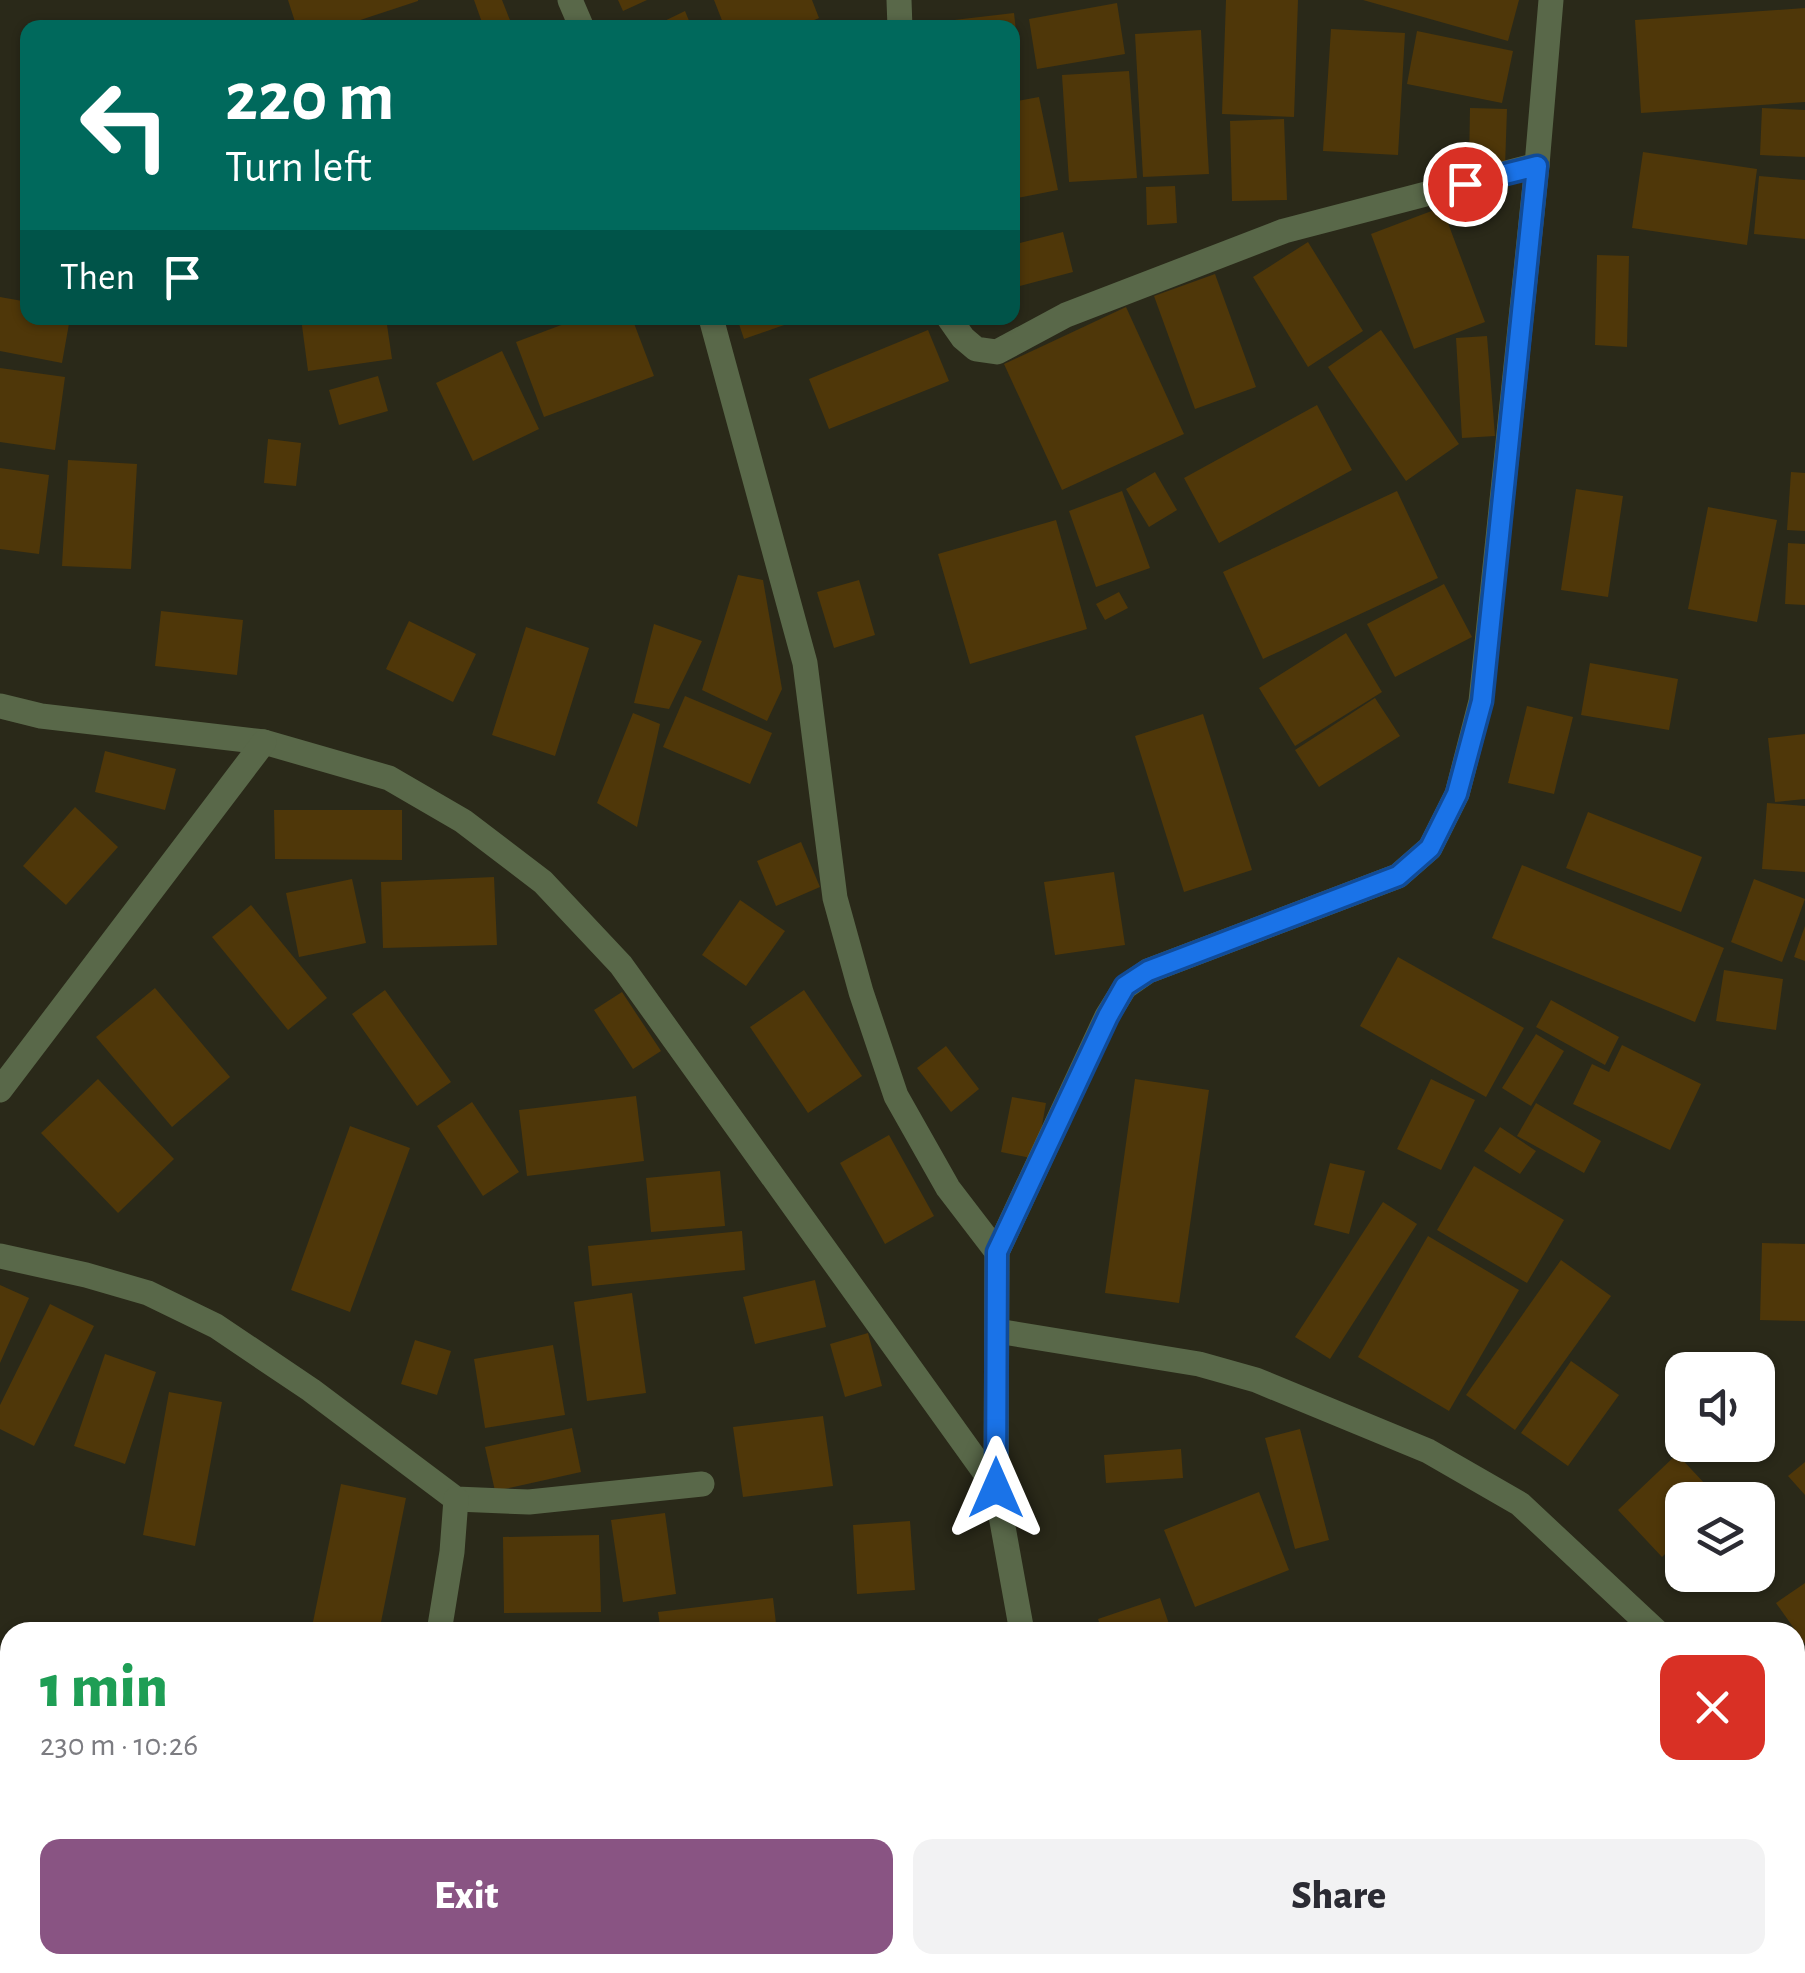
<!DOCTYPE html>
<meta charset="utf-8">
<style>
:root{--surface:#fff;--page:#f2f2f3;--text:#2b2b33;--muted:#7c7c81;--accent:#895483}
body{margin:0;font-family:"Alegreya Sans",sans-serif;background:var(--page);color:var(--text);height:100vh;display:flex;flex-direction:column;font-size:38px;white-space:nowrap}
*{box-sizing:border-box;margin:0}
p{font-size:32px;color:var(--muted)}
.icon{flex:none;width:55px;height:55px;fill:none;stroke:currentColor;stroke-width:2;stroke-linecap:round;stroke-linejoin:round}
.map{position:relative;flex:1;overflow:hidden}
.panel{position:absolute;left:0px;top:1622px;width:1805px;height:352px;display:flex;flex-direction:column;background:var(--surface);border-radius:30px 30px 0 0;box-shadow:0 2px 8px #0004}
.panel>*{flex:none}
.hud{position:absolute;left:20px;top:20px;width:1000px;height:305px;border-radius:20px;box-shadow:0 2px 8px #0004;background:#00695c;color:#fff;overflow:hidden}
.fabs{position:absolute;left:1665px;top:1352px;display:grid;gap:20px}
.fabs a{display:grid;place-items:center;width:110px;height:110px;border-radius:20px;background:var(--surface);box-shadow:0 2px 8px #0004;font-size:50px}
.pin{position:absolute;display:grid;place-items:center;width:85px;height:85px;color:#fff;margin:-42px;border:5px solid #fff;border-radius:50%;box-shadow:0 2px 10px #0007}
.me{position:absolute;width:110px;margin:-55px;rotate:0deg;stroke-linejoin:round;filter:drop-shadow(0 0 8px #0008)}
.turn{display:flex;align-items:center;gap:35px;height:210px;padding:0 40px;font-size:45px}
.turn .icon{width:130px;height:130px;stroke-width:2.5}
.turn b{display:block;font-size:70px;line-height:85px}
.then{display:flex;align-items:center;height:95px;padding:0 40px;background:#0003;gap:20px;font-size:38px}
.round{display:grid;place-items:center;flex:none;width:105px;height:105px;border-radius:20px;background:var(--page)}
.overview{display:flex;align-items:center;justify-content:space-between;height:170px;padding:0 40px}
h1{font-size:60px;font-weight:800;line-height:75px;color:#1e9e55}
.action{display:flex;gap:20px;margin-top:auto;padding:20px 40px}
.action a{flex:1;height:115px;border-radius:20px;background:var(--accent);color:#fff;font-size:40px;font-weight:800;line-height:115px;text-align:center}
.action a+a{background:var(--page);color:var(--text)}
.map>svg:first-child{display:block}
</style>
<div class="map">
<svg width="1805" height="1973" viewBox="0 0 1805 1973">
<rect width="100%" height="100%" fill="#2a2919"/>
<g fill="#4f3709">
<path d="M288,0H418V1L336,28H297Z"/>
<path d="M474,0H502L513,28H484Z"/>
<path d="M618,0H647L623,11Z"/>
<path d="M714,0H812L819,18L795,28H725Z"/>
<path d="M1226,0H1298L1294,117L1222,114Z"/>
<path d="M1363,0H1519L1508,41Z"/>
<path d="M1117,3L1125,54L1037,69L1029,19Z"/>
<path d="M1805,8V102L1641,113L1635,20Z"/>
<path d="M685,11L692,28H650Z"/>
<path d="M1014,13L1020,67L1012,68V28H955L954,20Z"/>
<path d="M1331,29L1405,33L1398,155L1323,151Z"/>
<path d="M1201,30L1209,174L1143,177L1135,34Z"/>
<path d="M1417,31L1513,51L1502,103L1407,84Z"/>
<path d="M1129,71L1137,178L1069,182L1062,75Z"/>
<path d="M1039,97L1058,190L1012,199V102Z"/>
<path d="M1470,108L1507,109L1505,167L1469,165Z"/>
<path d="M1762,108L1805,110V157L1760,155Z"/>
<path d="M1284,119L1287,200L1232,201L1230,121Z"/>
<path d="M1643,152L1757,169L1747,245L1632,228Z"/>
<path d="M1759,176L1805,180V239L1754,234Z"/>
<path d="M1175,186L1177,223L1147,225L1146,187Z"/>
<path d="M1442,207L1485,322L1414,349L1371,234Z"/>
<path d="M1063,232L1073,272L1012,288V245Z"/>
<path d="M1308,242L1363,331L1308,367L1253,277Z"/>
<path d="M1597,255L1629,256L1627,347L1595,345Z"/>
<path d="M1215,274L1256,387L1195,409L1154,296Z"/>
<path d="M0,297L28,302V318H70L62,363L0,351Z"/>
<path d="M1126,307L1184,434L1062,490L1004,364Z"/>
<path d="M301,318H386L392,359L308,371Z"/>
<path d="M580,318H632L654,376L544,417L516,342Z"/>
<path d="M737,318H785L787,324L744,339Z"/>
<path d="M928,330L949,381L829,429L809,379Z"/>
<path d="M1381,330L1459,444L1406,481L1328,367Z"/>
<path d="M1487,336L1495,436L1462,438L1456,338Z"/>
<path d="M502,351L539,429L473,461L436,383Z"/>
<path d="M0,368L65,377L55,450L0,442Z"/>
<path d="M378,376L388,411L339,425L329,390Z"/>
<path d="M1317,405L1352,470L1219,543L1184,478Z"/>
<path d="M268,439L301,443L296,486L264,483Z"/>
<path d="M68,460L137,464L131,569L62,566Z"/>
<path d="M0,468L49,475L39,554L0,549Z"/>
<path d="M1155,472L1177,510L1149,527L1126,489Z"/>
<path d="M1791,472L1805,473V531L1787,530Z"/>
<path d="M1576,489L1623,496L1608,597L1561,590Z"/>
<path d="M1122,491L1150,568L1096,587L1069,511Z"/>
<path d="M1397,491L1438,578L1263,659L1223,572Z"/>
<path d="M1708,507L1777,520L1757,622L1688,609Z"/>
<path d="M1056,520L1087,629L970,664L938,554Z"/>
<path d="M1788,543L1805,544V605L1785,604Z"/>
<path d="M738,575L763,580L782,689L767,721L702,690Z"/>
<path d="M859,580L875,635L834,648L817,592Z"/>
<path d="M1444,584L1472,637L1395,677L1367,624Z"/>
<path d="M1119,592L1128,608L1105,620L1096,604Z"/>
<path d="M161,611L243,620L237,675L155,666Z"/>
<path d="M409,621L476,654L453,702L386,669Z"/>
<path d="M654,624L702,641L669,709L634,703Z"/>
<path d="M526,627L589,648L555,756L492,735Z"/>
<path d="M1346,633L1382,692L1295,746L1259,688Z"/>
<path d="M1590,663L1678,679L1669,730L1581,715Z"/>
<path d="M685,696L772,733L750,784L663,747Z"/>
<path d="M1375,698L1400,736L1319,787L1295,750Z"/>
<path d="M1527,706L1573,717L1554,794L1508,783Z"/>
<path d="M633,713L660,724L637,827L597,803Z"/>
<path d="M1203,714L1252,870L1184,892L1135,736Z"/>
<path d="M1805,734V799L1775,802L1768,738Z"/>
<path d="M105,751L176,769L165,810L95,792Z"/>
<path d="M1767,803L1805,806V872L1762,869Z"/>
<path d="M75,807L118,847L66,905L23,866Z"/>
<path d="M274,810H402V860L275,859Z"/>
<path d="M1588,812L1702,857L1681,912L1566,868Z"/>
<path d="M801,842L820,887L776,906L757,861Z"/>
<path d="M1522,865L1724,948L1695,1022L1492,938Z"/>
<path d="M1114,872L1125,945L1055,955L1044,882Z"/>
<path d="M494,877L497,945L383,948L381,882Z"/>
<path d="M352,879L366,943L299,957L286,893Z"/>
<path d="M1754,879L1805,899L1782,962L1731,942Z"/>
<path d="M740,900L785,931L746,986L702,955Z"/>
<path d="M251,905L327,998L288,1030L212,937Z"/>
<path d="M1805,926V961L1794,957Z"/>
<path d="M1398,957L1524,1028L1486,1097L1360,1026Z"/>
<path d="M1724,970L1783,979L1776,1030L1716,1021Z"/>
<path d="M155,988L230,1077L172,1127L96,1037Z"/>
<path d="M385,990L451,1082L417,1106L352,1014Z"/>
<path d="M804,990L862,1076L808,1113L750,1027Z"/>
<path d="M622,992L661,1051L633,1069L594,1010Z"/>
<path d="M1551,1000L1619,1037L1605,1065L1536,1027Z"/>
<path d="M1536,1034L1564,1051L1531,1106L1502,1088Z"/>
<path d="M1622,1045L1701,1084L1670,1150L1573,1104L1592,1064L1609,1072Z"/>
<path d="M946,1046L979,1089L951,1112L917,1068Z"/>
<path d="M98,1079L174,1159L118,1213L41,1133Z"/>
<path d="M1135,1079L1209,1090L1179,1303L1105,1293Z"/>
<path d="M1431,1079L1475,1100L1441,1170L1397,1149Z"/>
<path d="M636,1096L644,1161L527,1176L519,1110Z"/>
<path d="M1012,1097L1046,1103L1036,1159L1001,1152Z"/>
<path d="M472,1102L519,1172L483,1196L437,1126Z"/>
<path d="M1536,1103L1601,1141L1584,1173L1517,1136Z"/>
<path d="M350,1126L410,1148L350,1312L291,1290Z"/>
<path d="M1500,1127L1536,1151L1520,1174L1484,1151Z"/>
<path d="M889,1135L934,1216L885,1244L840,1163Z"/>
<path d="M1330,1163L1365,1171L1349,1234L1314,1225Z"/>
<path d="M1474,1166L1564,1220L1527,1283L1437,1230Z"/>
<path d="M720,1171L725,1226L651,1232L646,1178Z"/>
<path d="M1383,1202L1417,1224L1330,1359L1295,1337Z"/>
<path d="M742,1231L745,1270L592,1286L588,1246Z"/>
<path d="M1428,1236L1519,1290L1449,1411L1358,1357Z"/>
<path d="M1762,1243L1805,1244V1321L1760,1320Z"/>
<path d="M1561,1260L1611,1296L1515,1430L1466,1395Z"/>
<path d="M815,1280L826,1327L755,1344L743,1297Z"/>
<path d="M0,1285L29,1298L0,1363Z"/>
<path d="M632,1293L646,1393L587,1401L574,1302Z"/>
<path d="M50,1304L94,1326L34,1446L0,1429V1405Z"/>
<path d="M868,1333L882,1386L845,1397L830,1344Z"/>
<path d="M415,1340L451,1351L437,1395L401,1384Z"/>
<path d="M553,1345L565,1415L485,1428L474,1359Z"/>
<path d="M105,1354L156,1372L125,1464L74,1446Z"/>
<path d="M1571,1361L1619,1395L1568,1466L1521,1433Z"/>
<path d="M169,1392L222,1402L195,1546L143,1535Z"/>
<path d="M823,1416L833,1486L743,1497L733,1427Z"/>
<path d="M572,1428L581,1472L495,1491L485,1447Z"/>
<path d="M1300,1429L1329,1540L1295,1549L1265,1438Z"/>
<path d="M1181,1449L1183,1478L1106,1483L1104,1455Z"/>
<path d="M1677,1454L1720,1500H1682V1538L1662,1557L1618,1510Z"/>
<path d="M1805,1462V1495L1788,1476Z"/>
<path d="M341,1484L406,1498L379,1632H311Z"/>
<path d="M1259,1492L1289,1570L1195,1607L1164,1530Z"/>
<path d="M665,1513L676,1594L623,1602L611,1520Z"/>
<path d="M910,1521L915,1590L857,1594L853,1525Z"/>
<path d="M599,1535L601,1612L504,1613L503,1537Z"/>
<path d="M1805,1583V1644L1776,1603Z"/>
<path d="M773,1598L777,1632H661L658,1612Z"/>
<path d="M1160,1598L1169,1624L1145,1632H1102L1098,1619Z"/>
<path d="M8,1699L10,1700V1770L0,1769Z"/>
<path d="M1795,1805H1802L1805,1913L1795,1912Z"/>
<path d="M10,1824L12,1973H0V1825Z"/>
<path d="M1795,1929L1805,1930V1973H1773V1965H1795Z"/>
<rect x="14" y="1965" width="72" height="8"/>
<path d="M98,1965H168L167,1973H97Z"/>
<rect x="318" y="1965" width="76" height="8"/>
<rect x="618" y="1965" width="84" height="8"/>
<rect x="772" y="1965" width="94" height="8"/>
<path d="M872,1965H981L982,1973H873Z"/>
<path d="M1219,1965H1390L1391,1973H1221Z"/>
</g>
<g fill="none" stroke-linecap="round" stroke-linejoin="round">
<g stroke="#596849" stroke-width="25">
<path d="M570,0L582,28"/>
<path d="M899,0L900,28"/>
<path d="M711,318L805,663L835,898L861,992L896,1096L948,1188L997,1252"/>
<path d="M949,318L963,338L976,349L997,352L1066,315L1284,231L1537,165"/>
<path d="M0,706L41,716L264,742L389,778L463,821L543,882L621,965L996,1488"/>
<path d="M0,1090L264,742"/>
<path d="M0,1256L86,1275L148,1293L216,1326L311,1390L456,1499L529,1502L702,1484"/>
<path d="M997,1331L1199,1364L1256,1380L1428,1451L1520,1504L1657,1632"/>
<path d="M439,1632L452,1552L456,1499"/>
<path d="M1022,1632L996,1488L997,1252L1107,1016L1125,987L1148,971L1398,876L1430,848L1457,794L1481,701L1537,165L1551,0"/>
<path d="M1795,1719L1805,1725"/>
<path d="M1088,1965L1090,1973"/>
<path d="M1489,1965L1548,1973"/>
</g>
</g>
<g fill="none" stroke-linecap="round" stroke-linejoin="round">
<g stroke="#114b97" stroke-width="25">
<path id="route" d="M996,1488L997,1252L1108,1016L1125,986L1148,971L1398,876L1430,848L1457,794L1482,701L1537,166L1465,184"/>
</g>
<use href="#route" stroke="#1a73e8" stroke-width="18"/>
</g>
</svg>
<div class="fabs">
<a><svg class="icon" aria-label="sound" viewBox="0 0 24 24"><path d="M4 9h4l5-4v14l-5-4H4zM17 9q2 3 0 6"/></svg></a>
<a><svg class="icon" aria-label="layers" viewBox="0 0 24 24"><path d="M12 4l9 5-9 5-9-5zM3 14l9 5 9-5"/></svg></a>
</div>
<div class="pin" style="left:1465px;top:184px;background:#d93025"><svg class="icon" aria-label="arrive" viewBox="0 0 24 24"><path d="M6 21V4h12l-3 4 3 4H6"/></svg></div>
<svg class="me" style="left:996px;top:1488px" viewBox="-20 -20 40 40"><path d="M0-17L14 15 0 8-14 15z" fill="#1a73e8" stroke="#fff" stroke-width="4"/></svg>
<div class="hud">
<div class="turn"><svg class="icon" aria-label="left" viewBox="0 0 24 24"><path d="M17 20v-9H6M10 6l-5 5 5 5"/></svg><div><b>220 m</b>Turn left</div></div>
<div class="then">Then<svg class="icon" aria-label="arrive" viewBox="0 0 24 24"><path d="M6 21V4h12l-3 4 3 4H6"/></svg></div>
</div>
<section class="panel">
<div class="overview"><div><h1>1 min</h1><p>230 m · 10:26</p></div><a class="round" style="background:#d93025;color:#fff"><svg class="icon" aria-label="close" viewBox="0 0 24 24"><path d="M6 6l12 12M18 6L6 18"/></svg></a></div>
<div class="action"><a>Exit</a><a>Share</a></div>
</section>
</div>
